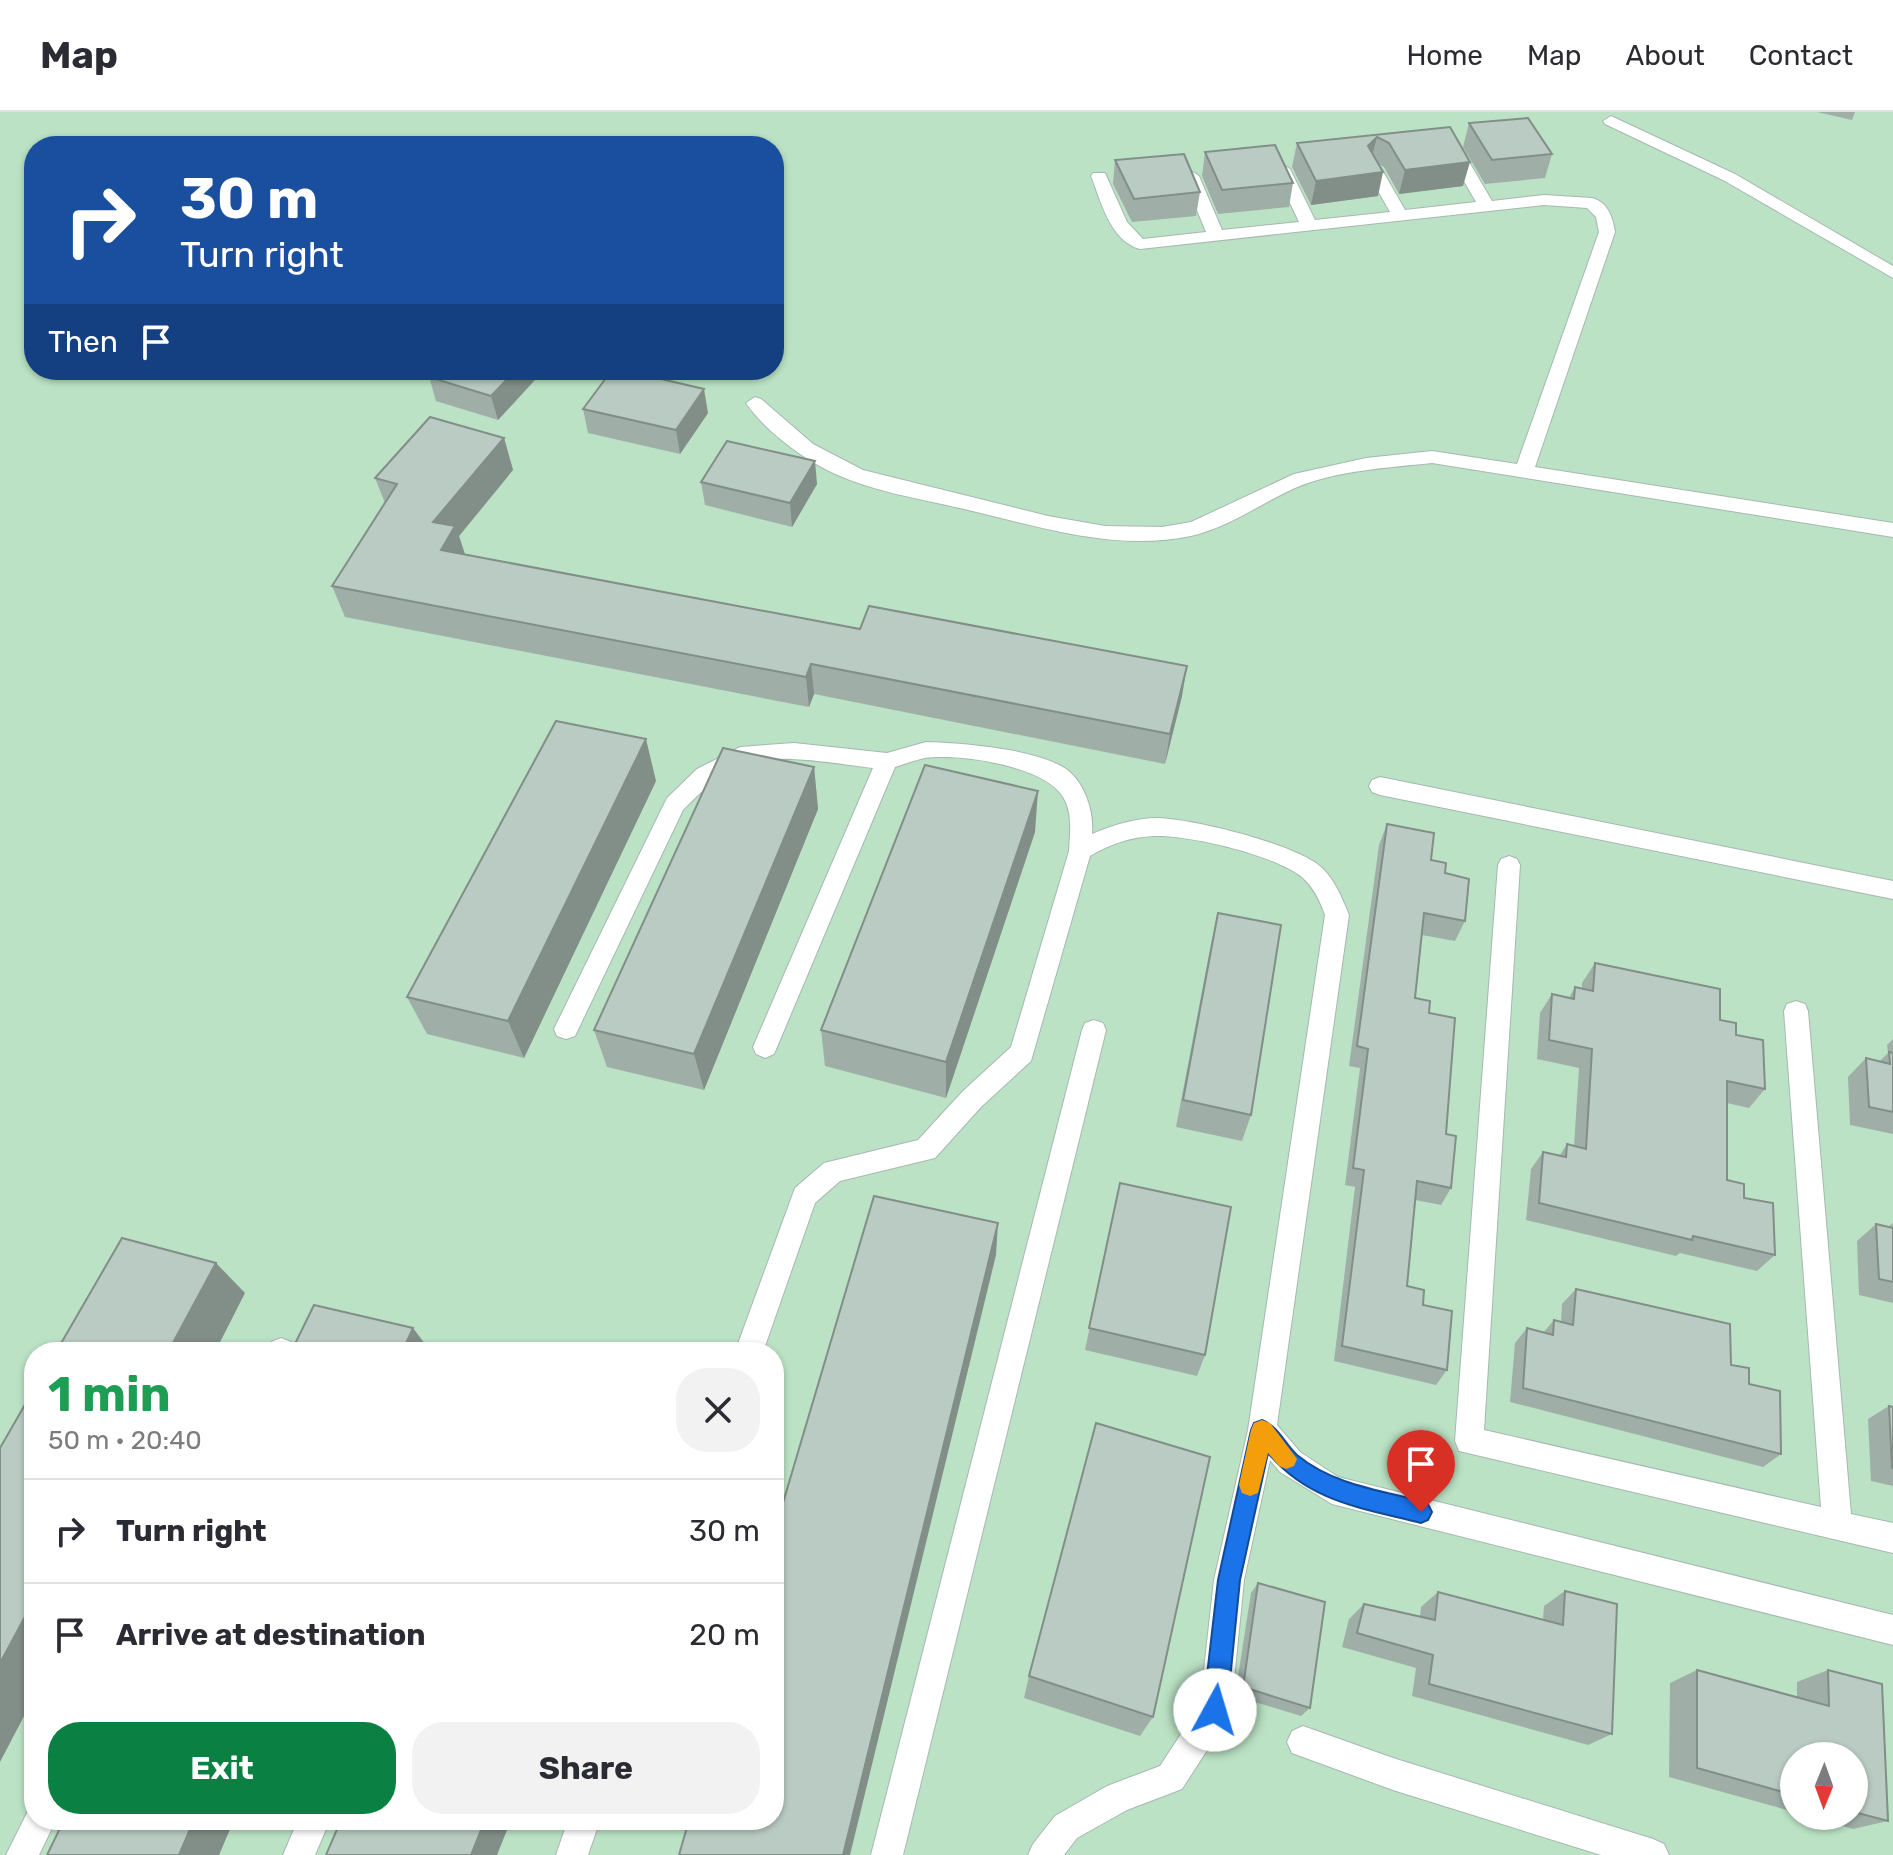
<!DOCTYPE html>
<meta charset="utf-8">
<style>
:root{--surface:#fff;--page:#f2f2f3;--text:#2b2b33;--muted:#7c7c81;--line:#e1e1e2;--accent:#0b8043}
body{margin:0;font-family:Rubik,sans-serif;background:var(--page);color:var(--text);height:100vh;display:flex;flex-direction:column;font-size:30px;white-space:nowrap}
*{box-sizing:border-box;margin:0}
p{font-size:26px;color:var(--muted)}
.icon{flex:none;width:44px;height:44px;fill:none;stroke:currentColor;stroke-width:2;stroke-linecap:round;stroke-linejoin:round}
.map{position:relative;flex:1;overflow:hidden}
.panel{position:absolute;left:24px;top:1230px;width:760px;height:488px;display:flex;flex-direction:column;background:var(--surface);border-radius:32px;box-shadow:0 2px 6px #0004}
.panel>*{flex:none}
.top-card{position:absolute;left:24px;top:24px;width:760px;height:244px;border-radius:32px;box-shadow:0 2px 6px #0004;background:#1a4fa0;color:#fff;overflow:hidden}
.needle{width:52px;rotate:181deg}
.tools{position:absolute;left:1780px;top:1630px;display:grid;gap:16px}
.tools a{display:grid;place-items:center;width:88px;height:88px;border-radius:50%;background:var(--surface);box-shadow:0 2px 6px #0004;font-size:40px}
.pin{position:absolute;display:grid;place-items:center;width:68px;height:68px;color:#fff;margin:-82px -34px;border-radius:50% 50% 50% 0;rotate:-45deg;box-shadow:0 0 8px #0007}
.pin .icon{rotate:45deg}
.me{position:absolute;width:88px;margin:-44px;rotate:6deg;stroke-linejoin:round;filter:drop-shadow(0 0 6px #0008)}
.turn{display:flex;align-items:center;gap:28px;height:168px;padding:0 24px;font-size:36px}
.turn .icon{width:104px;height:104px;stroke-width:2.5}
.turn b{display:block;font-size:56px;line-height:68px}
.then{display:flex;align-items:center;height:76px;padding:0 24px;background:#0003;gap:16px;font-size:30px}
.round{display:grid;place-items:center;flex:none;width:84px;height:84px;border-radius:32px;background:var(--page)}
.overview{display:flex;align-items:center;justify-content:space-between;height:136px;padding:0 24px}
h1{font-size:48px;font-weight:700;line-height:60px;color:#1e9e55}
.cta{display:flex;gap:16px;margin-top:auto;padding:16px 24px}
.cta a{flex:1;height:92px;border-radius:32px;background:var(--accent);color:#fff;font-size:32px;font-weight:700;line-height:92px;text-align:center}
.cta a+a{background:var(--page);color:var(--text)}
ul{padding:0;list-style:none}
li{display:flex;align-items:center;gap:24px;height:104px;padding:0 24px;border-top:2px solid var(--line)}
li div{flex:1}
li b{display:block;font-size:30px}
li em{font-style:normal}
header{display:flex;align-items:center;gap:48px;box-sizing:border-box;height:112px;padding:0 40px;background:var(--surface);border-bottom:2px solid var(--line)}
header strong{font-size:38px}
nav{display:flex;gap:44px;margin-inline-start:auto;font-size:28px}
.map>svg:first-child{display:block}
</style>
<header>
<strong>Map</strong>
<nav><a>Home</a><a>Map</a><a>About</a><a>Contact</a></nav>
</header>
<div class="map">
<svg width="1893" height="1743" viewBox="0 0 1893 1743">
<rect width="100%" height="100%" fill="#e4efea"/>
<path fill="#bbe2c4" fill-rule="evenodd" d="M0,0H1893V1743H0ZM34,34H774V258H34ZM34,1240H774V1708H34ZM1794,1644H1854V1704H1794Z"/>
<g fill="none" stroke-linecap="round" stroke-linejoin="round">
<g stroke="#a6b8b1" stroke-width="2">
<g id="minor">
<path d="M1611,4L1735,62L1893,154V166L1723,68L1605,12L1603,9Z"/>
<path d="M1454,33L1462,38L1492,89L1544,83L1592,86C1608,90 1613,106 1615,120L1535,355L1893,411V425L1432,351C1387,356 1337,358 1295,376C1260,392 1229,415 1191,424C1114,440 1038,414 964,397C917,386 868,379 825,357C797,342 764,317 746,291L755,285L761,287L813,332L863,358L1048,404L1105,414L1162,415L1191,410L1294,362L1366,346L1432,339L1517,352L1599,120L1596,105L1587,96L1544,93L1140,137C1110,129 1101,89 1091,64L1093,61H1105L1127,110L1143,127L1206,120L1183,64L1191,59L1199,64L1222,118L1299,110L1274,57L1282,52L1290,57L1315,108L1390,100L1365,56L1373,51L1381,56L1405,98L1476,90L1446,38Z"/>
<path d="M926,630C961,631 1043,637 1070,660C1086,675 1094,701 1092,722C1113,713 1135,706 1158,706C1193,707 1295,732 1321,755C1335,768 1342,786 1349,803L1277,1313L1300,1340L1338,1365L1893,1503V1533L1332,1392L1280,1360L1270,1348L1244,1468L1231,1598L1226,1609L1182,1677L1127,1698L1077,1726L1064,1743H1028L1033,1732L1055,1704L1107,1674L1160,1654L1200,1593L1214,1468L1248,1318L1325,803C1320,789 1314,776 1303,766C1275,743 1191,723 1154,724C1131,725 1110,732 1090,744L1031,949L981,995L935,1046L840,1069L815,1091L763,1240H735L795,1076L824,1051L918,1028L963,979L1011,935L1069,739C1070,720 1073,701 1063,685C1045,654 959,641 925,646C915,648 905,652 895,655L777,935L774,942L765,946L756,942L753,935L873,656C839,652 774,640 742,652C719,661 701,680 683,698L575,924L566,927L557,924L554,917L667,686L697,657L740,635L794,631L887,641Z"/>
<path d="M1380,665L1893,769V787L1380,683L1372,680L1369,674L1372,668Z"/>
<path d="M1509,744L1517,747L1520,753L1484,1318L1821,1395L1784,899L1787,892L1796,889L1805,892L1808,899L1851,1402L1893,1411V1441L1459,1339L1455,1329L1498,753L1501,747Z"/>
<path d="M1094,908L1103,911L1106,918L903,1743H871L1082,918L1085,911Z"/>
<path d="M281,1226L291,1230L295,1240H267L271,1230Z"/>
<path d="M1303,1614L1393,1646L1653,1727L1664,1732L1669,1743H1601L1393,1678L1292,1641L1287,1630L1292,1619Z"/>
<path d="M34,1694V1708H56L39,1743H6L29,1697Z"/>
<path d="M298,1708H330L315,1743H283Z"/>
<path d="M568,1708H600L588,1743H556Z"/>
</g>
</g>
<use href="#minor" fill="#fff" fill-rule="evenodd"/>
</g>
<g fill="#9fafa8">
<path d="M1817,0H1855L1852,8Z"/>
<path d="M1469,11L1552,42L1545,66L1485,72L1463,35Z"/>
<path d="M1450,15L1463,74L1399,82L1384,55L1378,52V84L1311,93L1292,55L1297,31Z"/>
<path d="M1205,40L1293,71L1289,95L1218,102L1202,64Z"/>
<path d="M1115,48L1200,80L1196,104L1132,110L1113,72Z"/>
<path d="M544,258L498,308L436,289L429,265Z"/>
<path d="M583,297L708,301L680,342L588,321Z"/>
<path d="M504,326L513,358L459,424L465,442L1182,584L1165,652L814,582L809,595L345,505L332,474L385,391L375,366Z"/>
<path d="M701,370L817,372L792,415L705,393Z"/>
<path d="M814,655L818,697L704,978L607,955L594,918Z"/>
<path d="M656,669L524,946L427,922L407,885Z"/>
<path d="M1387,712L1431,748L1445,761L1465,809L1455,829L1422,823L1415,886L1429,901L1446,1022L1451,1076L1441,1093L1415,1088L1407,1174L1423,1193L1447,1258L1436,1273L1334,1249L1355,1075L1345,1073L1360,956L1349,954L1379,733Z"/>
<path d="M1035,720L946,986L825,954L821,918Z"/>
<path d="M1218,801L1251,1003L1242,1029L1176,1015L1211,832Z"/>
<path d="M1595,851L1720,908L1736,923L1765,977L1749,996L1727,991V1068L1744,1086L1775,1143L1757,1159L1680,1141L1676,1144L1526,1108L1531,1057L1543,1040L1560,1043L1567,1032L1574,1034L1579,956L1537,947L1540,901L1552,882L1569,886L1575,875L1582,877V871Z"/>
<path d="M1893,927V1022L1850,1013L1848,965L1866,946L1880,949L1888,941L1887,933Z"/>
<path d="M1120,1071L1205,1243L1197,1264L1085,1238Z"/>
<path d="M1893,1111V1191L1859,1183L1857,1129L1876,1112L1888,1115Z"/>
<path d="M1576,1177L1731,1253L1749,1272L1781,1342L1763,1355L1510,1290L1515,1231L1527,1216L1543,1221L1554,1208L1561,1210L1562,1192Z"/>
<path d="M1889,1294L1893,1295V1374L1871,1369L1868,1307Z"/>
<path d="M1258,1471L1310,1596L1301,1604L1235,1584L1251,1481Z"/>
<path d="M1565,1479L1612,1622L1588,1633L1412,1584L1416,1556L1342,1535L1349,1507L1364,1492L1420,1504L1421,1495L1438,1480L1543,1508L1544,1494Z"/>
<path d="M1697,1558L1797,1585V1570L1828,1558L1888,1709L1853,1717L1808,1704H1854V1644H1794V1700L1669,1665L1670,1571Z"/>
<path d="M1029,1564L1153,1605L1140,1624L1024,1586Z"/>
</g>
<g fill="#828e88">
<path d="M1377,25L1371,48L1368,34Z"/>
<path d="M1470,50L1463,74L1399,82L1405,58Z"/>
<path d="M1383,60L1378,84L1311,93L1316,69Z"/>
<path d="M516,258H544L498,308L491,284Z"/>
<path d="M704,277L708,301L680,342L676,318Z"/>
<path d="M504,326L513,358L459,424L466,446L452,469L433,410Z"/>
<path d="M815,349L817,372L792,415L790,391Z"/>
<path d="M811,552L814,582L809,595L806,565Z"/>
<path d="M1187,554L1182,584L1165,652L1170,622Z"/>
<path d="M646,627L656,669L524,946L508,909Z"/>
<path d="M814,655L818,697L704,978L694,942Z"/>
<path d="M1038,679L1035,720L946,986V950Z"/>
<path d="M998,1111L996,1143L850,1743H843Z"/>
<path d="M216,1151L245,1181L215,1240H168Z"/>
<path d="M413,1216L431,1240H402Z"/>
<path d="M34,1488V1585L0,1650V1551Z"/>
<path d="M194,1708H234L219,1743H179Z"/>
<path d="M485,1708H511L497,1743H471Z"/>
</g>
<g fill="#b9cbc3" stroke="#828e88" stroke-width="2">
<path d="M1528,6L1552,42L1492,48L1469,11Z"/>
<path d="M1450,15L1470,50L1405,58L1389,31L1377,25L1368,34L1383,60L1316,69L1297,31Z"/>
<path d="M1275,33L1293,71L1222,78L1205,40Z"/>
<path d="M1184,42L1200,80L1134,87L1115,48Z"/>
<path d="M436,258H516L491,284L429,265Z"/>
<path d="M612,258H622L704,277L676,318L583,297Z"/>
<path d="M430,305L504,326L433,410L455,414L441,438L860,517L869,494L1187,554L1170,622L811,552L806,565L332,474L397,372L375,366Z"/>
<path d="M727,329L815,349L790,391L701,370Z"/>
<path d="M556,609L646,627L508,909L407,885Z"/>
<path d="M723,636L814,655L694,942L594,918Z"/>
<path d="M925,653L1038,679L946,950L821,918Z"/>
<path d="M1387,712L1434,721L1431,748L1446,751L1445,761L1469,767L1465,809L1424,801L1415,886L1430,889L1429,901L1455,906L1446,1022L1456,1024L1451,1076L1417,1069L1407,1174L1424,1178L1423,1193L1452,1199L1447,1258L1342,1234L1364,1058L1353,1056L1368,937L1357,934Z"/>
<path d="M1218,801L1281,813L1251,1003L1183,988Z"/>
<path d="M1595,851L1720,877V908L1736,911V923L1763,928L1765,977L1727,969V1068L1744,1072V1086L1773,1091L1775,1143L1693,1124L1692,1128L1539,1091L1543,1040L1566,1045L1567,1032L1586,1037L1592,937L1549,928L1552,882L1574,887L1575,875L1593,879Z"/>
<path d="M1889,940L1893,941V1000L1869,995L1866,946L1890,952Z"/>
<path d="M1120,1071L1231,1095L1205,1243L1089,1216Z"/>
<path d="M874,1084L998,1111L843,1743H679L689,1708H774V1421Z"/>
<path d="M1876,1112L1893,1116V1170L1879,1167Z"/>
<path d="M122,1126L216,1151L168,1240H56Z"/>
<path d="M1576,1177L1730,1212L1731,1253L1749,1256V1272L1780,1279L1781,1342L1523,1276L1527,1216L1553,1223L1554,1208L1573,1213Z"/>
<path d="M314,1193L413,1216L402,1240H291Z"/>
<path d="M34,1277V1488L0,1551V1336Z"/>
<path d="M1889,1294L1893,1295V1356H1892Z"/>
<path d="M1096,1311L1210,1345L1153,1605L1029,1564Z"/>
<path d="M1258,1471L1325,1490L1310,1596L1243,1575Z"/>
<path d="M1565,1479L1617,1492L1612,1622L1429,1572L1433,1543L1357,1521L1364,1492L1435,1508L1438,1480L1563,1513Z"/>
<path d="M1697,1558L1829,1594L1828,1558L1882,1572L1888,1709L1854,1700V1644H1794V1683L1697,1656Z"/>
<path d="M64,1708H194L179,1743H47Z"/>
<path d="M341,1708H485L471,1743H326Z"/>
</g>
<path fill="#1a73e8" stroke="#114b97" stroke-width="2" d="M1262,1308C1278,1314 1285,1332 1297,1343C1332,1372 1378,1378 1421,1389L1428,1392L1432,1400L1428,1408L1421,1411C1362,1396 1309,1390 1268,1341L1240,1468L1227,1598L1224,1606L1215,1609L1207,1606L1203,1598L1218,1468L1251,1318L1254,1311Z"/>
<path fill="#f59e0b" d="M1262,1308L1270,1311L1297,1347L1294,1354L1286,1357L1279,1354L1268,1341L1258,1381L1250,1384L1242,1381L1239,1373L1251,1318L1254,1311Z"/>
</svg>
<div class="tools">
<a><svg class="needle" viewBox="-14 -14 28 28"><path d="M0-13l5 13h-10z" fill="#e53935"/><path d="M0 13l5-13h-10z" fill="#7c7c81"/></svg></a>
</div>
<div class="pin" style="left:1421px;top:1400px;background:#d93025"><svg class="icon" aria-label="arrive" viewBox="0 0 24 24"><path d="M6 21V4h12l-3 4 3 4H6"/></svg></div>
<svg class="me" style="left:1215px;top:1598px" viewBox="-20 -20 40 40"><circle r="19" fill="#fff"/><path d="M0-13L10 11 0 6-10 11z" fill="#1a73e8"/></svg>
<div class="top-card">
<div class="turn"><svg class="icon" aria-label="right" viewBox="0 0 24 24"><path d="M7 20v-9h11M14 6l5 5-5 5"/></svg><div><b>30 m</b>Turn right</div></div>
<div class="then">Then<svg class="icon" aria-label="arrive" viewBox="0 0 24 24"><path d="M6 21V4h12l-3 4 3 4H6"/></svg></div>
</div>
<section class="panel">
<div class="overview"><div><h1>1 min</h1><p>50 m · 20:40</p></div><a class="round"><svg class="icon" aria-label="close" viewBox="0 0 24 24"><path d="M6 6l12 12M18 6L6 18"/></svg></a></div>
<ul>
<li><svg class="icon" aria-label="right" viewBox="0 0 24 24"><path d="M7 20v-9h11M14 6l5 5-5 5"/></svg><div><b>Turn right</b></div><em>30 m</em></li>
<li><svg class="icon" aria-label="arrive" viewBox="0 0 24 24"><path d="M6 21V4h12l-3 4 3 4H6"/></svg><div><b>Arrive at destination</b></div><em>20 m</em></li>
</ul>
<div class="cta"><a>Exit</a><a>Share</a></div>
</section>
</div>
